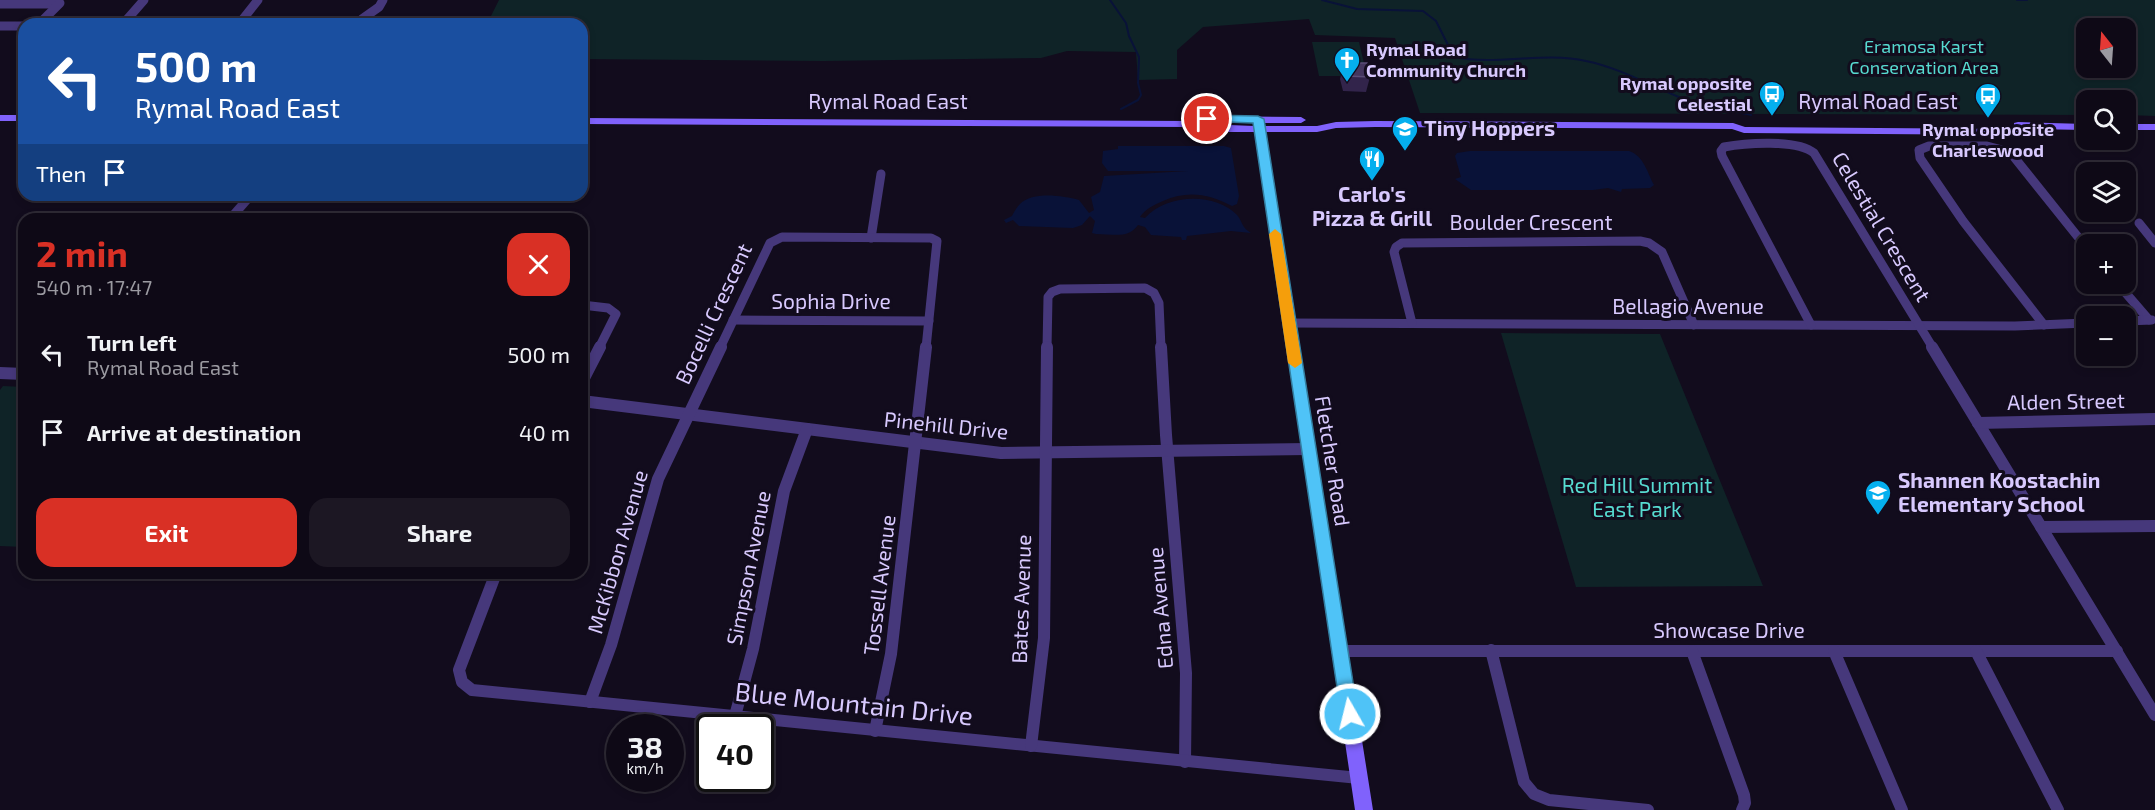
<!DOCTYPE html>
<meta charset="utf-8">
<style>
:root{--surface:#0e0916;--page:#1c1723;--text:#f1f3f6;--muted:#9b9aa1;--line:#2e2a35;--accent:#d93025}
body{margin:0;font-family:"Exo 2",sans-serif;background:var(--page);color:var(--text);height:100vh;display:flex;flex-direction:column;font-size:22px;white-space:nowrap}
*{box-sizing:border-box;margin:0}
p{font-size:20px;color:var(--muted)}
.icon{flex:none;width:33px;height:33px;fill:none;stroke:currentColor;stroke-width:2;stroke-linecap:round;stroke-linejoin:round}
.map{position:relative;flex:1;overflow:hidden}
.side{position:absolute;left:18px;top:213px;width:570px;height:366px;display:flex;flex-direction:column;background:var(--surface);border-radius:18px;box-shadow:0 3px 9px #0003,0 0 0 2px var(--line)}
.side>*{flex:none}
.hud{position:absolute;left:18px;top:18px;width:570px;height:183px;border-radius:18px;box-shadow:0 3px 9px #0003,0 0 0 2px var(--line);background:#1a4fa0;color:#fff;overflow:hidden}
.needle{width:39px;rotate:343deg}
.tools{position:absolute;left:2076px;top:18px;display:grid;gap:12px}
.tools a{display:grid;place-items:center;width:60px;height:60px;border-radius:12px;background:var(--surface);box-shadow:0 3px 9px #0003,0 0 0 2px var(--line);font-size:30px}
.speed{position:absolute;left:606px;top:714px;display:flex;gap:12px;font-size:30px;font-weight:700;text-align:center}
.speed>*{display:grid;place-content:center;width:78px;height:78px;border-radius:50%;background:var(--surface);box-shadow:0 3px 9px #0003,0 0 0 2px var(--line);line-height:1}
.speed small{font-size:15px;font-weight:400}
.speed .limit{border:3px solid #111;border-radius:9px;background:#fff;color:#111}
.pin{position:absolute;display:grid;place-items:center;width:51px;height:51px;color:#fff;margin:-26px;border:3px solid #fff;border-radius:50%;box-shadow:0 2px 6px #0007}
.me{position:absolute;width:66px;margin:-33px;rotate:352deg;stroke-linejoin:round;filter:drop-shadow(0 0 4px #0008)}
.turn{display:flex;align-items:center;gap:21px;height:126px;padding:0 18px;font-size:27px}
.turn .icon{width:78px;height:78px;stroke-width:2.5}
.turn b{display:block;font-size:42px;line-height:51px}
.then{display:flex;align-items:center;height:57px;padding:0 18px;background:#0003;gap:12px;font-size:22px}
.round{display:grid;place-items:center;flex:none;width:63px;height:63px;border-radius:18px;background:var(--page)}
.summary{display:flex;align-items:center;justify-content:space-between;height:102px;padding:0 18px}
h1{font-size:36px;font-weight:700;line-height:45px;color:var(--accent)}
.action{display:flex;gap:12px;margin-top:auto;padding:12px 18px}
.action a{flex:1;height:69px;border-radius:18px;background:var(--accent);color:#fff;font-size:24px;font-weight:700;line-height:69px;text-align:center}
.action a+a{background:var(--page);color:var(--text)}
ul{padding:0;list-style:none}
li{display:flex;align-items:center;gap:18px;height:78px;padding:0 18px}
li div{flex:1}
li b{display:block;font-size:22px}
li em{font-style:normal}
.map>svg:first-child{display:block}
</style>
<div class="map">
<svg width="2155" height="810" viewBox="0 0 2155 810">
<rect width="100%" height="100%" fill="#120c1d"/>
<g fill="#0f2327" fill-rule="evenodd">
<path d="M499,0H2155V116L2126,115V100H2086V115L1420,113L1395,38L1315,35L1309,19L1203,27L1177,50V79L1138,80L1136,52L1067,51L1041,58L824,61L582,59V24H487ZM2126,28V68H2086V28Z"/>
<path d="M1312,42H1359L1367,76H1319Z"/>
<path d="M1501,333L1660,334L1763,586L1576,587Z"/>
<path d="M3,386L24,387V547L0,546V390Z"/>
</g>
<g fill="#091238">
<path d="M1118,146H1224L1231,148L1239,196L1237,204L1232,206C1209,194 1188,190 1163,201C1154,205 1145,209 1140,217L1145,218C1167,194 1214,192 1237,215C1243,222 1241,227 1251,233L1231,231L1187,236L1186,240H1182L1181,237L1151,235L1145,227L1138,225C1128,239 1114,234 1096,234L1092,233L1095,221L1090,216L1082,225L1073,228L1019,226L1013,220L1006,223L1004,220L1012,216C1014,212 1017,207 1020,204C1033,191 1063,196 1079,200L1089,213L1094,210L1091,197L1100,192L1104,176L1188,171H1108L1102,163L1103,151L1118,149Z"/>
<path d="M1470,151H1629C1644,156 1647,172 1654,185L1650,188L1622,189L1621,192L1608,188L1593,190H1471L1455,179L1461,177L1455,156L1457,153Z"/>
</g>
<g fill="none" stroke-linecap="round" stroke-linejoin="round">
<g stroke="#091238" stroke-width="2">
<path d="M1110,0L1126,23L1129,36L1139,57L1138,83L1141,95L1138,100L1121,109"/>
<path d="M1322,0L1357,9L1423,11L1436,21L1454,57C1498,66 1543,51 1586,61C1625,69 1659,91 1697,104C1715,110 1733,111 1751,115"/>
<path d="M2017,0H2027"/>
</g>
<g stroke="#46387b" stroke-width="9">
<path d="M0,4H58"/>
<path d="M362,19L379,7L383,0"/>
<path d="M39,24L60,3"/>
<path d="M123,24L144,0"/>
<path d="M239,24L258,0"/>
<path d="M0,26H24"/>
<path d="M230,219L251,195"/>
<path d="M2139,223L2155,243"/>
<path d="M871,238L881,174"/>
<path d="M2118,284L2149,320"/>
<path d="M582,305L608,308L616,314L599,348"/>
<path d="M733,320L929,321"/>
<path d="M2126,321L2152,320"/>
<path d="M1289,323L2015,326L2086,323"/>
<path d="M1412,323L1394,252L1396,247L1402,243L1640,241L1649,243L1662,252L1694,325"/>
<path d="M1811,325L1722,156L1721,151L1724,147C1745,143 1797,139 1814,153L1933,348"/>
<path d="M2044,325L1963,221L1920,158L1919,150L1929,146H1987L2010,152L2086,247"/>
<path d="M720,348L770,243L782,237L931,238L937,241L926,348"/>
<path d="M1047,348L1048,297L1052,292L1060,289L1145,288L1154,293L1159,303L1161,348"/>
</g>
<g stroke="#46387b" stroke-width="12">
<path d="M1161,347L1166,435L1186,673L1185,762"/>
<path d="M1932,347L2155,715"/>
<path d="M0,373L24,374"/>
<path d="M582,382L600,347"/>
<path d="M582,401L1001,453L1308,449"/>
<path d="M1978,423L2155,419"/>
<path d="M2041,527L2155,526"/>
<path d="M496,573L459,670L462,682L472,690L1359,778"/>
<path d="M1491,650L1524,782L1534,794L1549,800L1648,810"/>
<path d="M1340,651H2117"/>
<path d="M1692,651L1744,795L1745,803L1742,810"/>
<path d="M1834,651L1902,810"/>
<path d="M1976,651L2058,810"/>
<path d="M590,702L611,645L658,479L721,347"/>
<path d="M735,716L753,649L784,491L807,429"/>
<path d="M875,731L891,654L926,347"/>
<path d="M1031,746L1044,638L1047,347"/>
</g>
<g fill="#8062fc" fill-rule="evenodd">
<rect x="0" y="115" width="24" height="6"/>
<path d="M1207,116L1301,117L1306,120L1301,123H1264V126H1317L1336,122L1375,121L1733,123L1745,127L2011,129L2014,127V123L2018,122L2086,124V130L2028,129L2013,135L1744,133L1732,129L1375,127L1336,128L1317,132H1266L1373,810H1355L1255,132H1209L1192,127L582,124V118L1192,121ZM1208,122L1253,123L1254,126L1204,124Z"/>
<rect x="2126" y="124" width="29" height="6"/>
</g>
</g>
<path fill="#32244b" d="M1350,63L1370,77L1366,92L1343,91L1340,79L1344,64L1350,65Z"/>
<path fill="#44365e" stroke="#5b4d77" stroke-width="1.5" d="M1350,63H1367L1370,77L1346,76L1344,64L1351,65Z"/>
<path fill="#4fc3f7" stroke="#337fa1" stroke-width="1.5" d="M1207,115L1258,116L1264,119L1358,714L1356,720L1350,722L1344,720L1341,714L1253,123L1203,121V116Z"/>
<path fill="#f59e0b" d="M1275,229L1281,234L1302,363L1295,368L1288,363L1269,234Z"/>
<defs>
<g id="church-pin" transform="scale(1.35)"><path d="M0 17L-7.5 6A9.5 9.5 0 1 1 7.5 6Z" fill="#05afee" stroke="#120c1d"/><path d="M-1.2-6h2.4v3.5h3.3v2.4h-3.3V6h-2.4V-.1h-3.3v-2.4h3.3Z" fill="#fff"/></g>
<g id="bus-pin" transform="scale(1.35)"><path d="M0 17L-7.5 6A9.5 9.5 0 1 1 7.5 6Z" fill="#05afee" stroke="#120c1d"/><path d="M-5-6H5V4H4V6H2V4H-2V6H-4V4H-5ZM-3.5-4V0h7V-4ZM-3.5 1.2v1.5H-2V1.2ZM2 1.2v1.5H3.5V1.2Z" fill="#fff"/></g>
<g id="school-pin" transform="scale(1.35)"><path d="M0 17L-7.5 6A9.5 9.5 0 1 1 7.5 6Z" fill="#05afee" stroke="#120c1d"/><path d="M0-5L7-2L0 1L-7-2ZM-4 1L0 2.5L4 1V4Q0 6-4 4Z" fill="#fff"/></g>
<g id="restaurant-pin" transform="scale(1.35)"><path d="M0 17L-7.5 6A9.5 9.5 0 1 1 7.5 6Z" fill="#05afee" stroke="#120c1d"/><path d="M-5-6h1v4h1v-4h1v4h1v-4h1v5L-1.5 .5V6h-2V.5L-5-1ZM5-6V6H3V1.5H1.5Q1.5-4 5-6Z" fill="#fff"/></g>
</defs>
<g fill-rule="evenodd">
<use href="#church-pin" x="1347" y="60"/>
<use href="#bus-pin" x="1772" y="94"/>
<use href="#bus-pin" x="1988" y="96"/>
<use href="#school-pin" x="1405" y="129"/>
<use href="#restaurant-pin" x="1372" y="159"/>
<use href="#school-pin" x="1878" y="493"/>
</g>
<g text-anchor="middle" stroke-width="6" stroke-linejoin="round" paint-order="stroke">
<g font-size="18" fill="#57dbd1" stroke="#120c1d">
<text x="1924" y="53">Eramosa Karst<tspan x="1924" dy="21">Conservation Area</tspan></text>
</g>
<g font-size="18" font-weight="bold" fill="#d8c9fe" stroke="#120c1d" text-anchor="start">
<text x="1366" y="56">Rymal Road<tspan x="1366" dy="21">Community Church</tspan></text>
<text x="1752" y="90" text-anchor="end">Rymal opposite<tspan x="1752" dy="21">Celestial</tspan></text>
<text x="1988" y="136" text-anchor="middle">Rymal opposite<tspan x="1988" dy="21">Charleswood</tspan></text>
</g>
<g font-size="21" fill="#d8c9fe" stroke="#120c1d">
<text x="888" y="109">Rymal Road East</text>
<text x="1878" y="109">Rymal Road East</text>
<text x="1531" y="230">Boulder Crescent</text>
<text transform="translate(1881 227) rotate(59)" y="7">Celestial Crescent</text>
<text x="831" y="309">Sophia Drive</text>
<text x="1688" y="314">Bellagio Avenue</text>
<text transform="translate(714 314) rotate(-65)" y="7">Bocelli Crescent</text>
<text transform="translate(2066 402) rotate(-1)" y="7">Alden Street</text>
<text transform="translate(946 426) rotate(6)" y="7">Pinehill Drive</text>
<text transform="translate(1332 461) rotate(81)" y="7">Fletcher Road</text>
<text transform="translate(618 552) rotate(-74)" y="7">McKibbon Avenue</text>
<text transform="translate(749 568) rotate(-79)" y="7">Simpson Avenue</text>
<text transform="translate(880 585) rotate(-83)" y="7">Tossell Avenue</text>
<text transform="translate(1022 599) rotate(-88)" y="7">Bates Avenue</text>
<text transform="translate(1161 608) rotate(-95)" y="7">Edna Avenue</text>
<text x="1729" y="638">Showcase Drive</text>
</g>
<g font-size="21" font-weight="bold" fill="#d8c9fe" stroke="#120c1d" text-anchor="start">
<text x="1424" y="136">Tiny Hoppers</text>
<text x="1372" y="202" text-anchor="middle">Carlo's<tspan x="1372" dy="24">Pizza &amp; Grill</tspan></text>
<text x="1898" y="488">Shannen Koostachin<tspan x="1898" dy="24">Elementary School</tspan></text>
</g>
<g font-size="21" fill="#57dbd1" stroke="#120c1d">
<text x="1637" y="493">Red Hill Summit<tspan x="1637" dy="24">East Park</tspan></text>
</g>
<g font-size="26" fill="#d8c9fe" stroke="#120c1d">
<text transform="translate(854 704) rotate(6)" y="9">Blue Mountain Drive</text>
</g>
</g>
</svg>
<div class="tools">
<a><svg class="needle" viewBox="-14 -14 28 28"><path d="M0-13l5 13h-10z" fill="#e53935"/><path d="M0 13l5-13h-10z" fill="#9b9aa1"/></svg></a>
<a><svg class="icon" aria-label="search" viewBox="0 0 24 24"><circle cx="10" cy="10" r="6"/><path d="M15 15l6 6"/></svg></a>
<a><svg class="icon" aria-label="layers" viewBox="0 0 24 24"><path d="M12 4l9 5-9 5-9-5zM3 14l9 5 9-5"/></svg></a>
<a>+</a>
<a>−</a>
</div>
<div class="speed"><div>38<small>km/h</small></div><div class="limit">40</div></div>
<div class="pin" style="left:1207px;top:119px;background:#d93025"><svg class="icon" aria-label="arrive" viewBox="0 0 24 24"><path d="M6 21V4h12l-3 4 3 4H6"/></svg></div>
<svg class="me" style="left:1350px;top:714px" viewBox="-20 -20 40 40"><circle r="17" fill="#4fc3f7" stroke="#fff" stroke-width="3"/><path d="M0-11L8 9 0 5-8 9z" fill="#fff"/></svg>
<div class="hud">
<div class="turn"><svg class="icon" aria-label="left" viewBox="0 0 24 24"><path d="M17 20v-9H6M10 6l-5 5 5 5"/></svg><div><b>500 m</b>Rymal Road East</div></div>
<div class="then">Then<svg class="icon" aria-label="arrive" viewBox="0 0 24 24"><path d="M6 21V4h12l-3 4 3 4H6"/></svg></div>
</div>
<section class="side">
<div class="summary"><div><h1>2 min</h1><p>540 m · 17:47</p></div><a class="round" style="background:#d93025;color:#fff"><svg class="icon" aria-label="close" viewBox="0 0 24 24"><path d="M6 6l12 12M18 6L6 18"/></svg></a></div>
<ul>
<li><svg class="icon" aria-label="left" viewBox="0 0 24 24"><path d="M17 20v-9H6M10 6l-5 5 5 5"/></svg><div><b>Turn left</b><p>Rymal Road East</p></div><em>500 m</em></li>
<li><svg class="icon" aria-label="arrive" viewBox="0 0 24 24"><path d="M6 21V4h12l-3 4 3 4H6"/></svg><div><b>Arrive at destination</b></div><em>40 m</em></li>
</ul>
<div class="action"><a>Exit</a><a>Share</a></div>
</section>
</div>
